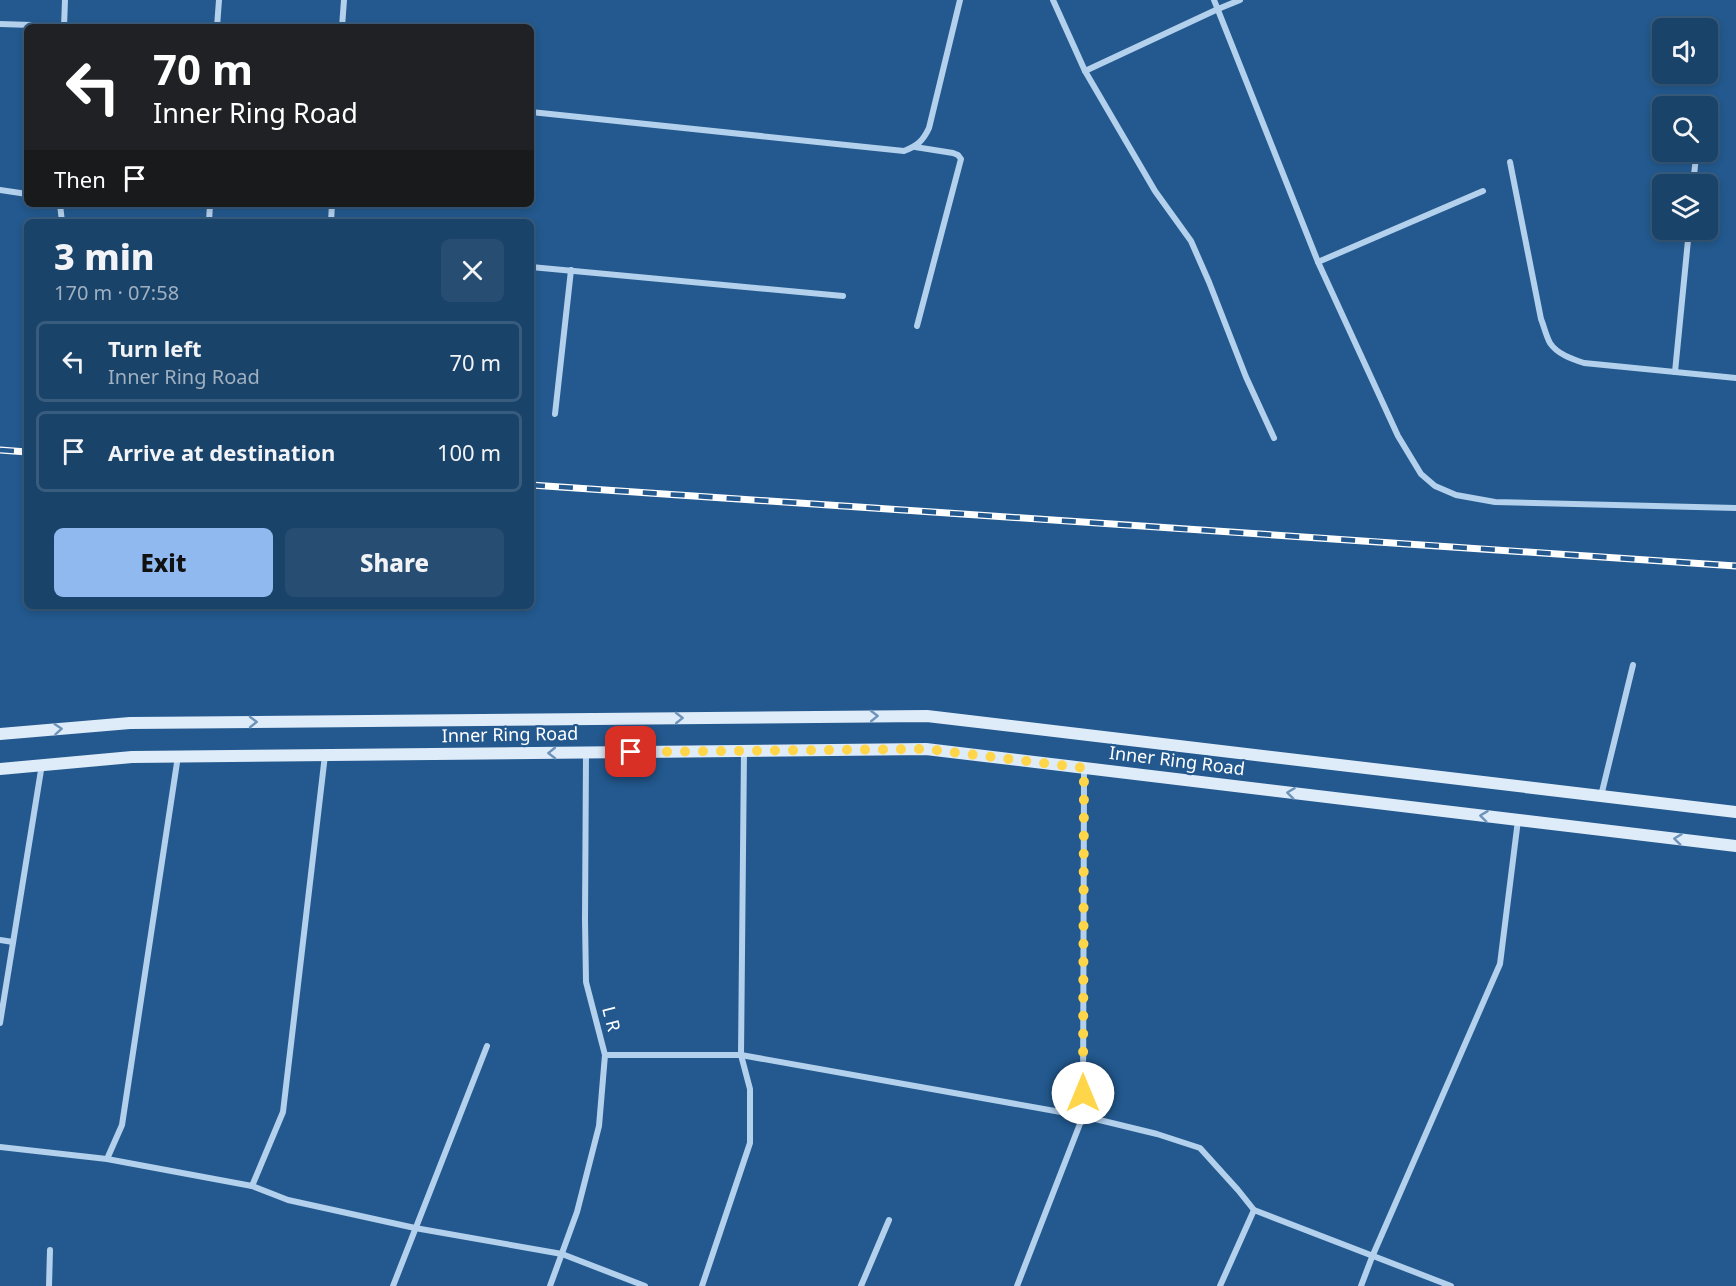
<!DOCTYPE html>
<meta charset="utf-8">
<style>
:root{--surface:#1a436a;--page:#274e72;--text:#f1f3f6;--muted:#9fb0c1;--line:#385c7e;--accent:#90b9f0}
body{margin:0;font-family:"Noto Sans",sans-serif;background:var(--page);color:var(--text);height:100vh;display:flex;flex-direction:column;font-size:22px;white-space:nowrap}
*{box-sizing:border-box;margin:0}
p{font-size:20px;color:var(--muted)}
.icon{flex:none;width:33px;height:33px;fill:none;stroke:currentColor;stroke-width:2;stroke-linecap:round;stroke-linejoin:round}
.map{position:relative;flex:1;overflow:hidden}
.side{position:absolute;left:24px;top:219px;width:510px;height:390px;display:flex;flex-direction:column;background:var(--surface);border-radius:9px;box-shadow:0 3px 9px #0003,0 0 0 2px var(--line)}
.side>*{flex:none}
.guide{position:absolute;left:24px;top:24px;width:510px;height:183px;border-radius:9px;box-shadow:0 3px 9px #0003,0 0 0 2px var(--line);background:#202124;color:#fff;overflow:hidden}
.fabs{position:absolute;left:1652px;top:18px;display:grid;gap:12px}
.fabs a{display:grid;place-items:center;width:66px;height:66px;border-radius:9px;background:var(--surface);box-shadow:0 3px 9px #0003,0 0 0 2px var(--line);font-size:30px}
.pin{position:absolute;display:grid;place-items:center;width:51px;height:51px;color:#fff;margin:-26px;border-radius:12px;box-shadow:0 3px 9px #0006}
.me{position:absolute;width:66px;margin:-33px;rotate:0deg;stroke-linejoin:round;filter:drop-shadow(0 0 4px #0008)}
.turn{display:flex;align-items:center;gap:21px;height:126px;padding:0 30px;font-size:27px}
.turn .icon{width:78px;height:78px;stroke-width:2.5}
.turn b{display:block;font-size:42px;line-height:51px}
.then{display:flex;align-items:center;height:57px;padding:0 30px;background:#0003;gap:12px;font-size:22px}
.round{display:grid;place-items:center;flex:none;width:63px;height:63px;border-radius:9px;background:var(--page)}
.summary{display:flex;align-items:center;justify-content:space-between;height:102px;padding:0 30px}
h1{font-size:36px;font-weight:800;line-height:45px}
.button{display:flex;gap:12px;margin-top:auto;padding:12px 30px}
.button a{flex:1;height:69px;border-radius:9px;background:var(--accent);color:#111;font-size:24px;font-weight:800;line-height:69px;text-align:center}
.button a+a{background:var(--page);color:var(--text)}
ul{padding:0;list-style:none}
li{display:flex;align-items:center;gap:18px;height:81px;margin:0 12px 9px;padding:0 18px;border:3px solid var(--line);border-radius:9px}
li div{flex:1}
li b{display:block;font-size:22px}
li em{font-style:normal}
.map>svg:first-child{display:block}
</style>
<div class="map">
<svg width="1736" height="1286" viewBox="0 0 1736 1286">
<rect width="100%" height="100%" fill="#23598e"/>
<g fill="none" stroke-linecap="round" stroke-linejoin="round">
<g stroke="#b3d0ec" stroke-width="6">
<path d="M1053,0L1085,71L1155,191L1191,241L1209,282L1246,377L1274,438"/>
<path d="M1214,0L1318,262L1398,436L1421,474L1435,486L1456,495L1495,502L1736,508"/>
<path d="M0,24L64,26"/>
<path d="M64,27L65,0"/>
<path d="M217,27L219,0"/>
<path d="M342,27L344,0"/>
<path d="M1085,71L1218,9L1240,0"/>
<path d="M531,112L904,151C917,146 923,141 929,128L960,0"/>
<path d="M915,147L953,153L958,155L961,159L917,326"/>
<path d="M1510,162L1541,319C1544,326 1546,336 1550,343C1557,354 1572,359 1584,363L1736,378"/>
<path d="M1693,184L1696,157"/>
<path d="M0,190L27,194"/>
<path d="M60,204L62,222"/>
<path d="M209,222L210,204"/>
<path d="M331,222L332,204"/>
<path d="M1318,262L1483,191"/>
<path d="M531,267L843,296"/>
<path d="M1675,372L1689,230"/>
<path d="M555,414L571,270"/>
<path d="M1601,796L1633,665"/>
<path d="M0,940L13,942"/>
<path d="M0,1023L42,764"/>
<path d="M605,1055H741L1083,1116L1157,1134L1200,1148L1238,1190L1254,1210L1451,1286"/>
<path d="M0,1147L107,1159L252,1186L288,1200L415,1228L562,1254L645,1286"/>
<path d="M107,1159L122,1125L178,756"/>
<path d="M252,1186L283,1112L325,755"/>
<path d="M49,1286L50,1250"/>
<path d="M393,1286L487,1046"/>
<path d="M550,1286L577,1212L599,1126L605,1055L586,982L585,920L586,753"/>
<path d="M702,1286L750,1143V1089L741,1055L744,751"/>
<path d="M861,1286L889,1220"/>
<path d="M1017,1286L1083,1116L1084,768"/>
<path d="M1220,1286L1254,1210"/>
<path d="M1361,1286L1372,1257L1500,964L1518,820"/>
</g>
<g stroke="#deebf9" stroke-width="12">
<path d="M0,734L130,723L927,716L1736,812"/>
<path d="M0,769L132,757L926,749L1736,846"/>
</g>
<g stroke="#fff" stroke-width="7">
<g id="rail">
<path d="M0,450L27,452"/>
<path d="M531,485L1736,566"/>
</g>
</g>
<use href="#rail" stroke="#23598e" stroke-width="4.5" stroke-dasharray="14" stroke-linecap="butt"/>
</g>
<defs><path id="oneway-chevron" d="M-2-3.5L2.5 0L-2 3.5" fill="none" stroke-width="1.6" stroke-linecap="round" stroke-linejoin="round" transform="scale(1.5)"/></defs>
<g stroke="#6e93b9">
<use href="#oneway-chevron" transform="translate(874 716) rotate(-1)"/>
<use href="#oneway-chevron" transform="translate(679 718) rotate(-1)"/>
<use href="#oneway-chevron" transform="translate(253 722) rotate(-1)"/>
<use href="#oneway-chevron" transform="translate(58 729) rotate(-5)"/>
<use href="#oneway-chevron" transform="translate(552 753) rotate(179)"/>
<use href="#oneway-chevron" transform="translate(1291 793) rotate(-173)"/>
<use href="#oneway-chevron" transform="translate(1484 816) rotate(-173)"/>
<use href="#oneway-chevron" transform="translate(1678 839) rotate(-173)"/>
</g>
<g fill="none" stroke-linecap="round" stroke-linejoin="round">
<path stroke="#ffd54a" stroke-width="10" stroke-dasharray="0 18" d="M631,752L926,749L1084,768L1083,1093"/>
</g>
<g text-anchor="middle" stroke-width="4.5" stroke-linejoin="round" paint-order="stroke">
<g font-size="18" fill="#fff" stroke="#23598e">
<text transform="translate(510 735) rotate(-1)" y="6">Inner Ring Road</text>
<text transform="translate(1177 761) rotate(7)" y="6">Inner Ring Road</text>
<text transform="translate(611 1019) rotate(76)" y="6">L R</text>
</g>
</g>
</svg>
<div class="fabs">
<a><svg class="icon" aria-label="sound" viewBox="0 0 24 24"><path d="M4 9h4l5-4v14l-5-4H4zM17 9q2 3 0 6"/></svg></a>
<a><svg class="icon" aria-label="search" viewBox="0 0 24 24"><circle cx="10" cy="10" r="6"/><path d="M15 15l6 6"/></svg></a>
<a><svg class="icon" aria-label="layers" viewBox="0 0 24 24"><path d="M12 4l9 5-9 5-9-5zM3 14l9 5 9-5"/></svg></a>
</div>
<div class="pin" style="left:631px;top:752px;background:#d93025"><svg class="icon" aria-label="arrive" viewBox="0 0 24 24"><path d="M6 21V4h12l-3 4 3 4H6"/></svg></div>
<svg class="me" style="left:1083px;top:1093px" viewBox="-20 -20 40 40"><circle r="19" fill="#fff"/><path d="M0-13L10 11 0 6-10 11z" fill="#ffd54a"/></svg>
<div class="guide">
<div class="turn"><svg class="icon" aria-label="left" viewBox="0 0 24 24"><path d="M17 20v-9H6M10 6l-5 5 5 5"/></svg><div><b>70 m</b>Inner Ring Road</div></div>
<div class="then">Then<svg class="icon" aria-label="arrive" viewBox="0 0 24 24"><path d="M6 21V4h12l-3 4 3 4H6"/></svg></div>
</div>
<section class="side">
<div class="summary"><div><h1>3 min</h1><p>170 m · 07:58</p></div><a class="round"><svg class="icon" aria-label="close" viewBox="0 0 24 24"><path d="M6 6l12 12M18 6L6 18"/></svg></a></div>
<ul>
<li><svg class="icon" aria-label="left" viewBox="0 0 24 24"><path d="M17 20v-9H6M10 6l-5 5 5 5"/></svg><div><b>Turn left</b><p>Inner Ring Road</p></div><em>70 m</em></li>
<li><svg class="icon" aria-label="arrive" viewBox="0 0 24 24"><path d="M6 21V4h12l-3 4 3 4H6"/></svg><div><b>Arrive at destination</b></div><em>100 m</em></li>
</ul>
<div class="button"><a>Exit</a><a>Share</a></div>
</section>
</div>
